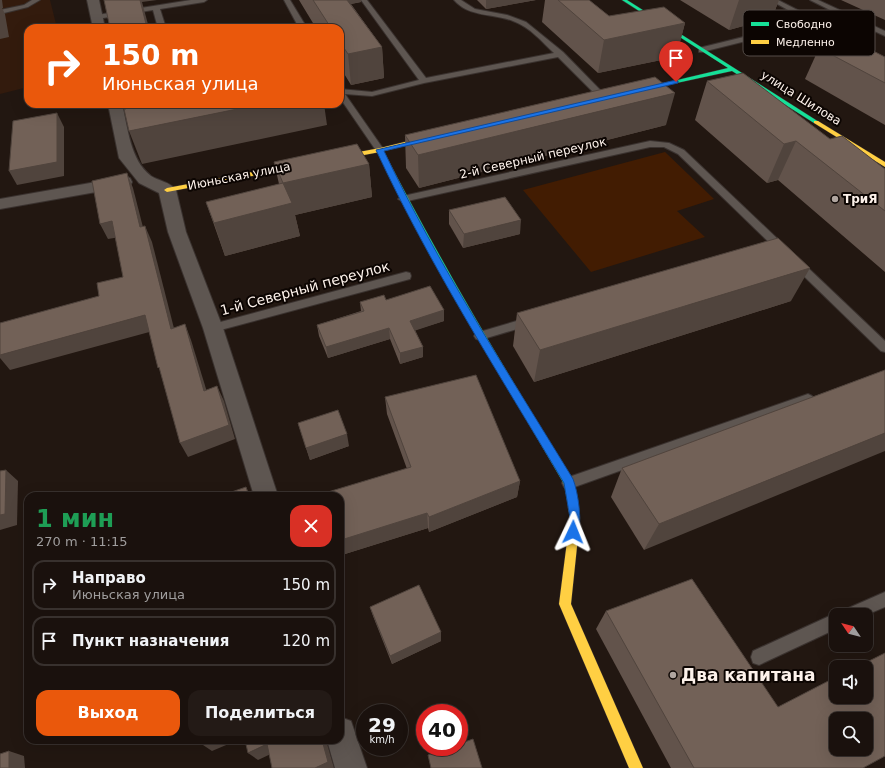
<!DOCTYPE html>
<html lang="ru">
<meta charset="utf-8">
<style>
:root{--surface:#1a110d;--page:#231a16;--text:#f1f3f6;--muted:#9f9d9d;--line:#38312e;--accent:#ea580c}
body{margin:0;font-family:"DejaVu Sans",sans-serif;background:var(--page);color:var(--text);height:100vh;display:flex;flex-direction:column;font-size:15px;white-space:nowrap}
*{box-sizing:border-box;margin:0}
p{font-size:13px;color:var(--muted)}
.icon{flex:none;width:22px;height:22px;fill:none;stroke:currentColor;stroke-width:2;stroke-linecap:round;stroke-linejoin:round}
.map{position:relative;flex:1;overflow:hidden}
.details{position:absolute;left:24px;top:492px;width:320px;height:252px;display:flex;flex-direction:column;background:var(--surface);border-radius:12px;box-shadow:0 4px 16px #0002,0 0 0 1px var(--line)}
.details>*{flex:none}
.top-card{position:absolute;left:24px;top:24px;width:320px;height:84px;border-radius:12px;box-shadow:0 4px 16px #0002,0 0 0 1px var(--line);background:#ea580c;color:#fff;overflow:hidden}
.needle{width:26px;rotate:305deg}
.controls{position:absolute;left:829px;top:608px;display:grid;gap:8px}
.controls a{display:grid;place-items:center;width:44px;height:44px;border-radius:8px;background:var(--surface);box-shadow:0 4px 16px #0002,0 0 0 1px var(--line);font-size:20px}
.speed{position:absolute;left:356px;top:704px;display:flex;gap:8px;font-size:20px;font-weight:700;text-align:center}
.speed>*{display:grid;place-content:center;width:52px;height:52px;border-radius:50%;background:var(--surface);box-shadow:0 4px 16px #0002,0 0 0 1px var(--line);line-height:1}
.speed small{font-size:10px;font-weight:400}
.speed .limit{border:6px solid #d22;background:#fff;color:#111}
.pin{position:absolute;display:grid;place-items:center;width:34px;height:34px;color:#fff;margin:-41px -17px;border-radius:50% 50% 50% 0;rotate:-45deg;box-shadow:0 0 4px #0007}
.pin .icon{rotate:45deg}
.me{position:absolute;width:44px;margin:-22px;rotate:2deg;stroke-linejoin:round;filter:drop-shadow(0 0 3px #0008)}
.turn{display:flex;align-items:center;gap:14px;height:84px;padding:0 12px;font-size:18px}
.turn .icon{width:52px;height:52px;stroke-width:2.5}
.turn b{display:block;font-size:28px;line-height:34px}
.round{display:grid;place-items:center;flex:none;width:42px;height:42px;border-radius:12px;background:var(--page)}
.head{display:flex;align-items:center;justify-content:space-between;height:68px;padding:0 12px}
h1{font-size:24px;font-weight:800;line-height:30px;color:#1e9e55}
.primary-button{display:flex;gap:8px;margin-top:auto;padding:8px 12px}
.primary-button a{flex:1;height:46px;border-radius:12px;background:var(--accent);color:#fff;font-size:16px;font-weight:800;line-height:46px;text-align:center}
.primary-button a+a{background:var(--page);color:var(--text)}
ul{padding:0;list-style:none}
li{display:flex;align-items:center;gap:12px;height:50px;margin:0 8px 6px;padding:0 4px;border:2px solid var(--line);border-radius:12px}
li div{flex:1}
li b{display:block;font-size:15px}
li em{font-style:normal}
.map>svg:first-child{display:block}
</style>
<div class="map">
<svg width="885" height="768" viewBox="0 0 885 768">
<rect width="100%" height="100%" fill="#221711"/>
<path fill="#331b0d" d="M0,0H50L57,28H28V87L0,94Z"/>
<path fill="#421c02" d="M665,152L714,199L677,211L705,237L591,272L523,190Z"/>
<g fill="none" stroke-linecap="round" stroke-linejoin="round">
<g stroke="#3a322f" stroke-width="2">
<g id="lane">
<path d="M32,0H40L28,7L0,14V10L24,5Z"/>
<path d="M191,0H207L204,2L160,9L166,28H158L153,10L97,19L94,17L97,15Z"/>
<path d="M284,0H290L307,28H299Z"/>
<path d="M361,0H367L426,78L554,53C542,42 530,27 513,21C493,13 470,18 454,0H461L475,9L507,15L526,22L563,52L608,98L604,100H601L558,57L424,83L372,96L345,94L384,150L380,153L377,152L340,98V89L372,92L419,80Z"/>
<path d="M770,0H778L815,19L836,13L810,0H818L885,31V36L842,16L785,31L836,56V60H830L778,33L702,52H699V48L808,21Z"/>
<path d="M650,141L669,143L684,150L885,341V352L881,351L678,154L664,147H650L403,202L398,199L403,196Z"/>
<path d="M406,272L410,273L411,276L410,279L213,332L209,331L207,328L209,325L213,324Z"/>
<path d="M530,317L534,318L536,321L534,324L480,340L476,339L474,336L476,333Z"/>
<path d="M808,394L812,396L814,399L812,402L569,489L564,487L562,483L564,479L569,477Z"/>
<path d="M885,592V607L866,615H841L844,610Z"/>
<path d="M836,613L840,615H836V629L759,665L753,663L751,657L753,651Z"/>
</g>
</g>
<g stroke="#3a322f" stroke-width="2">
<g id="street">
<path d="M87,0H99L105,28H93Z"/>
<path d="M108,104H122C128,128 130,160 151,176C159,181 170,182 176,190L186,232L223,328L278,496H254L203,328L168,232L159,193L139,183L119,158Z"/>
<path d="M124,177L130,178L132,182L130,186L0,209V199Z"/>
<path d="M340,717L351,721L367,768H335L327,740H340Z"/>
</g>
</g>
<g stroke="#3a322f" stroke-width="1">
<g id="fast">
<path d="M622,0H627L819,122L814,123L732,71L635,92V90L728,68Z"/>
<path d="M380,148L383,150C441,263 506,372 573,480L578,507L577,510L573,512L569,510L564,484L443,277L377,150Z"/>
</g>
</g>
<g stroke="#3a322f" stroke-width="1">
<g id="slow">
<path d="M814,121H818L885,162V167L814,123Z"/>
<path d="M433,135L436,137L435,138L380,152L167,192L164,190L167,188L380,148Z"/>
<path d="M573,502L577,504L580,518L571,604L643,768H629L559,604L570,518L568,507L569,504Z"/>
</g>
</g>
<use href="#lane" fill="#5e5651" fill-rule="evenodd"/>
<use href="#street" fill="#5e5651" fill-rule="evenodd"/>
<use href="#fast" fill="#16e098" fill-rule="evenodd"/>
<use href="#slow" fill="#ffcf43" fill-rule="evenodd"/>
</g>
<g fill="#62534b">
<path d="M299,0H361V2L351,4L382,47L384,78L351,85L340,67V28H316Z"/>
<path d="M477,0H536L486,9Z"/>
<path d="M545,0H589L609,16L685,23L676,57L598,73L542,22Z"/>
<path d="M680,0H779L772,18L729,30Z"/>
<path d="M841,0H885V20Z"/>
<path d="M819,48L885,57V125L805,79Z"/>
<path d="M707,81L830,139L885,169V272L778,180L767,183L695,120Z"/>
<path d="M666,125L419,188L406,168L405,135Z"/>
<path d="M274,162L369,164L372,197L295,215L300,236L225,256L206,202L279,184Z"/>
<path d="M449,210L520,234L463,248L449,224Z"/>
<path d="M386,300L444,310V321L415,330L423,347V357L400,364L390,339L328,358L319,336L317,325L361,311L360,302Z"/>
<path d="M791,301L534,382L513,346L517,313Z"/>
<path d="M885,370L644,550L611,497L622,468Z"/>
<path d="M385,397L520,481L517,497L429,532L428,528L345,554L340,535L407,469L387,414Z"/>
<path d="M298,423L349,446L310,460Z"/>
<path d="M370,607L441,632V641L392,664L373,616Z"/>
<path d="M606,611L778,707L863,768H671L596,629Z"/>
</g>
<g fill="#50443d">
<path d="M0,0H2L3,8H2L5,14L9,37L0,39Z"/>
<path d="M107,0H157L142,2L149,28H147Z"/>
<path d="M334,0H361V2L335,7Z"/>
<path d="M486,0H536L486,9Z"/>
<path d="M739,0H779L772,18L729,30Z"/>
<path d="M685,23L676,57L598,73L604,40Z"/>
<path d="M382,47L384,78L351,85L348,54Z"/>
<path d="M675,93L666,125L419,188L418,155Z"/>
<path d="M262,104H324L327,125L142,164L129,131Z"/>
<path d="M57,113L64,127V176L17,185L9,171Z"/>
<path d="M796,141L778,180L767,183L784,144Z"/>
<path d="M369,164L372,197L295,215L300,236L225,256L214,223L283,183Z"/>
<path d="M127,173L133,188L147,243L140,227Z"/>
<path d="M521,220L520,234L463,248L464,234Z"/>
<path d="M112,221L120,237L108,239L100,224Z"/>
<path d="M145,226L152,242L178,344L171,329Z"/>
<path d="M810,268L791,301L534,382L540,350Z"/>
<path d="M444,310V321L411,332L410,321Z"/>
<path d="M145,315L153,331L10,370L0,358V355Z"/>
<path d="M185,324L191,340L211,405L204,391Z"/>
<path d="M389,328L390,339L328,358L326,347Z"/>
<path d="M423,347V357L400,364V353Z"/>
<path d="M217,386L224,401L235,439L188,457L180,443Z"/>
<path d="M885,433V451L644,550L659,524Z"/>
<path d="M347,434L349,446L310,460L306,448Z"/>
<path d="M6,470L18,481L17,525L0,530V515Z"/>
<path d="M520,481L517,497L429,532V517Z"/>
<path d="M246,487L250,496H249Z"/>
<path d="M427,513L428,528L345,554L341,540Z"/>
<path d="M441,632V641L392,664L390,656Z"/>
<path d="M208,740H238L212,751L200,743Z"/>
<path d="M322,740H326L334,768H315Z"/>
<path d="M267,744L275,752L258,760L248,753Z"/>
<path d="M9,751L24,756L25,768H9Z"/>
</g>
<g fill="#726157" stroke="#50443d" fill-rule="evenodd">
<path d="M104,0H140L147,28H110Z"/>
<path d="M313,0H347L382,47L348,54L340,42V28H331Z"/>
<path d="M558,0H589L609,16L664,7L685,23L604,40Z"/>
<path d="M848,38L885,57V83L819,48Z"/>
<path d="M743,73L830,139L842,136L885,169V211L796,141L784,144L707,81Z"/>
<path d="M655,77L675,93L418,155L405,135Z"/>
<path d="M128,104H262L129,131L124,109H126L125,105Z"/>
<path d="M57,113V162L9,171L13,121Z"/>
<path d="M357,144L369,164L283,183L274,162Z"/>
<path d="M127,173L140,227L145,226L171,329L185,324L204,391L217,386L229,425L180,443L159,367L158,368L145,315L0,355V323L99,296L97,283L123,277L112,221L100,224L92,181Z"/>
<path d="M283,183L292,203L214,223L206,202Z"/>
<path d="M505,197L521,220L464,234L449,210Z"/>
<path d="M778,238L810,268L540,350L517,313Z"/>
<path d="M430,286L444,310L410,321L423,347L400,353L389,328L326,347L317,325L364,311L360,302L384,295L386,300Z"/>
<path d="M885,370V433L659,524L622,468Z"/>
<path d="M476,375L520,481L429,517L427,513L341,540L340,534V496H329L328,492L411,467L385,397Z"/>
<path d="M338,410L347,434L306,448L298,423Z"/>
<path d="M6,470L5,514L0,515V471Z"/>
<path d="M246,487L249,496H220Z"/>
<path d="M692,579L778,707L836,677V697H866V667H857L885,653V756L863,768H694L606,611ZM836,719H866V749H836Z"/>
<path d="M419,585L441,632L390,656L370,607Z"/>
<path d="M473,739L482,768H431L428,755L451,747H459V744Z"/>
<path d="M200,740H208L200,743Z"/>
<path d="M245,740H322L328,762L315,768H272L267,744L248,753Z"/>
<path d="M9,751V768H0V754Z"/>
</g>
<path fill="#1a73e8" stroke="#114b97" d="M676,80L678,81V83L384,151C438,265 507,371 573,479C578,492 583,523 577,536L573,537L570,536L568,532L570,518L564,483C499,374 430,266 376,150Z"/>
<g fill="#b0a59f" stroke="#0c0502" stroke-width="1.5">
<circle cx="835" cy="199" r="4"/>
<circle cx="673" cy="675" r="4"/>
</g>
<g text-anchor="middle" stroke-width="4" stroke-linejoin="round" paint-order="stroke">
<g font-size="12" fill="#fdf2eb" stroke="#0c0502">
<text transform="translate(801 98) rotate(32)" y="4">улица Шилова</text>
<text transform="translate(533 158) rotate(-13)" y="4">2-й Северный переулок</text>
<text transform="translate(239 176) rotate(-11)" y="4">Июньская улица</text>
</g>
<g font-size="12" font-weight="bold" fill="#fdf2eb" stroke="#0c0502" text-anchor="start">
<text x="843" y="203">ТриЯ</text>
</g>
<g font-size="14" fill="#fdf2eb" stroke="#0c0502">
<text transform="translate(305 288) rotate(-15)" y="5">1-й Северный переулок</text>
</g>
<g font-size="17" font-weight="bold" fill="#fdf2eb" stroke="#0c0502" text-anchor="start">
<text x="681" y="681">Два капитана</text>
</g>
</g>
<rect x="743" y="10" width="132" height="46" rx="6" fill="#0c0502" stroke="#544c48" stroke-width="1"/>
<rect x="751" y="22" width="18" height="4" fill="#16e098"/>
<rect x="751" y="40" width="18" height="4" fill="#ffcf43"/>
<g font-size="11" fill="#fdf2eb">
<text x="776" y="28">Свободно</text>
<text x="776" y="46">Медленно</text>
</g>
</svg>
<div class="controls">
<a><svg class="needle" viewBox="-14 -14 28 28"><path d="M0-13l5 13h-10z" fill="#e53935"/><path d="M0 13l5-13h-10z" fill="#9f9d9d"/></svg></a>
<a><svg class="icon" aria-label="sound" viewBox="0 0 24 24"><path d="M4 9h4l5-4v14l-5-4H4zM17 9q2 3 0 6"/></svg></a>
<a><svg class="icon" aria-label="search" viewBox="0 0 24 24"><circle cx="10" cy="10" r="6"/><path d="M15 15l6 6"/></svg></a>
</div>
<div class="speed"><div>29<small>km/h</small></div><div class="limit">40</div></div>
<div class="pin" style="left:676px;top:82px;background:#d93025"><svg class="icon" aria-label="arrive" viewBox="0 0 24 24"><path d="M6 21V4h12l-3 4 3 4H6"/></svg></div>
<svg class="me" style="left:573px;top:532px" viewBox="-20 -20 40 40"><path d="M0-17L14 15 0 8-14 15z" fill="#1a73e8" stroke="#fff" stroke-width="4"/></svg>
<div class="top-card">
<div class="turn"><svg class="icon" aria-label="right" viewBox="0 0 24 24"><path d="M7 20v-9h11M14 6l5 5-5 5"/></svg><div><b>150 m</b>Июньская улица</div></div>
</div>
<section class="details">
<div class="head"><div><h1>1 мин</h1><p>270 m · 11:15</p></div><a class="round" style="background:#d93025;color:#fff"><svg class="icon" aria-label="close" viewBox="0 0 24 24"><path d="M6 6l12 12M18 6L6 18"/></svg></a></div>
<ul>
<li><svg class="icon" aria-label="right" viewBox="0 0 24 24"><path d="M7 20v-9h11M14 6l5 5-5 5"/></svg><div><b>Направо</b><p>Июньская улица</p></div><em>150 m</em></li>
<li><svg class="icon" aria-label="arrive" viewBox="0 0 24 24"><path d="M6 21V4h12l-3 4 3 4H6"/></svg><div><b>Пункт назначения</b></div><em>120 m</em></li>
</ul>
<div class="primary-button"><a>Выход</a><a>Поделиться</a></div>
</section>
</div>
